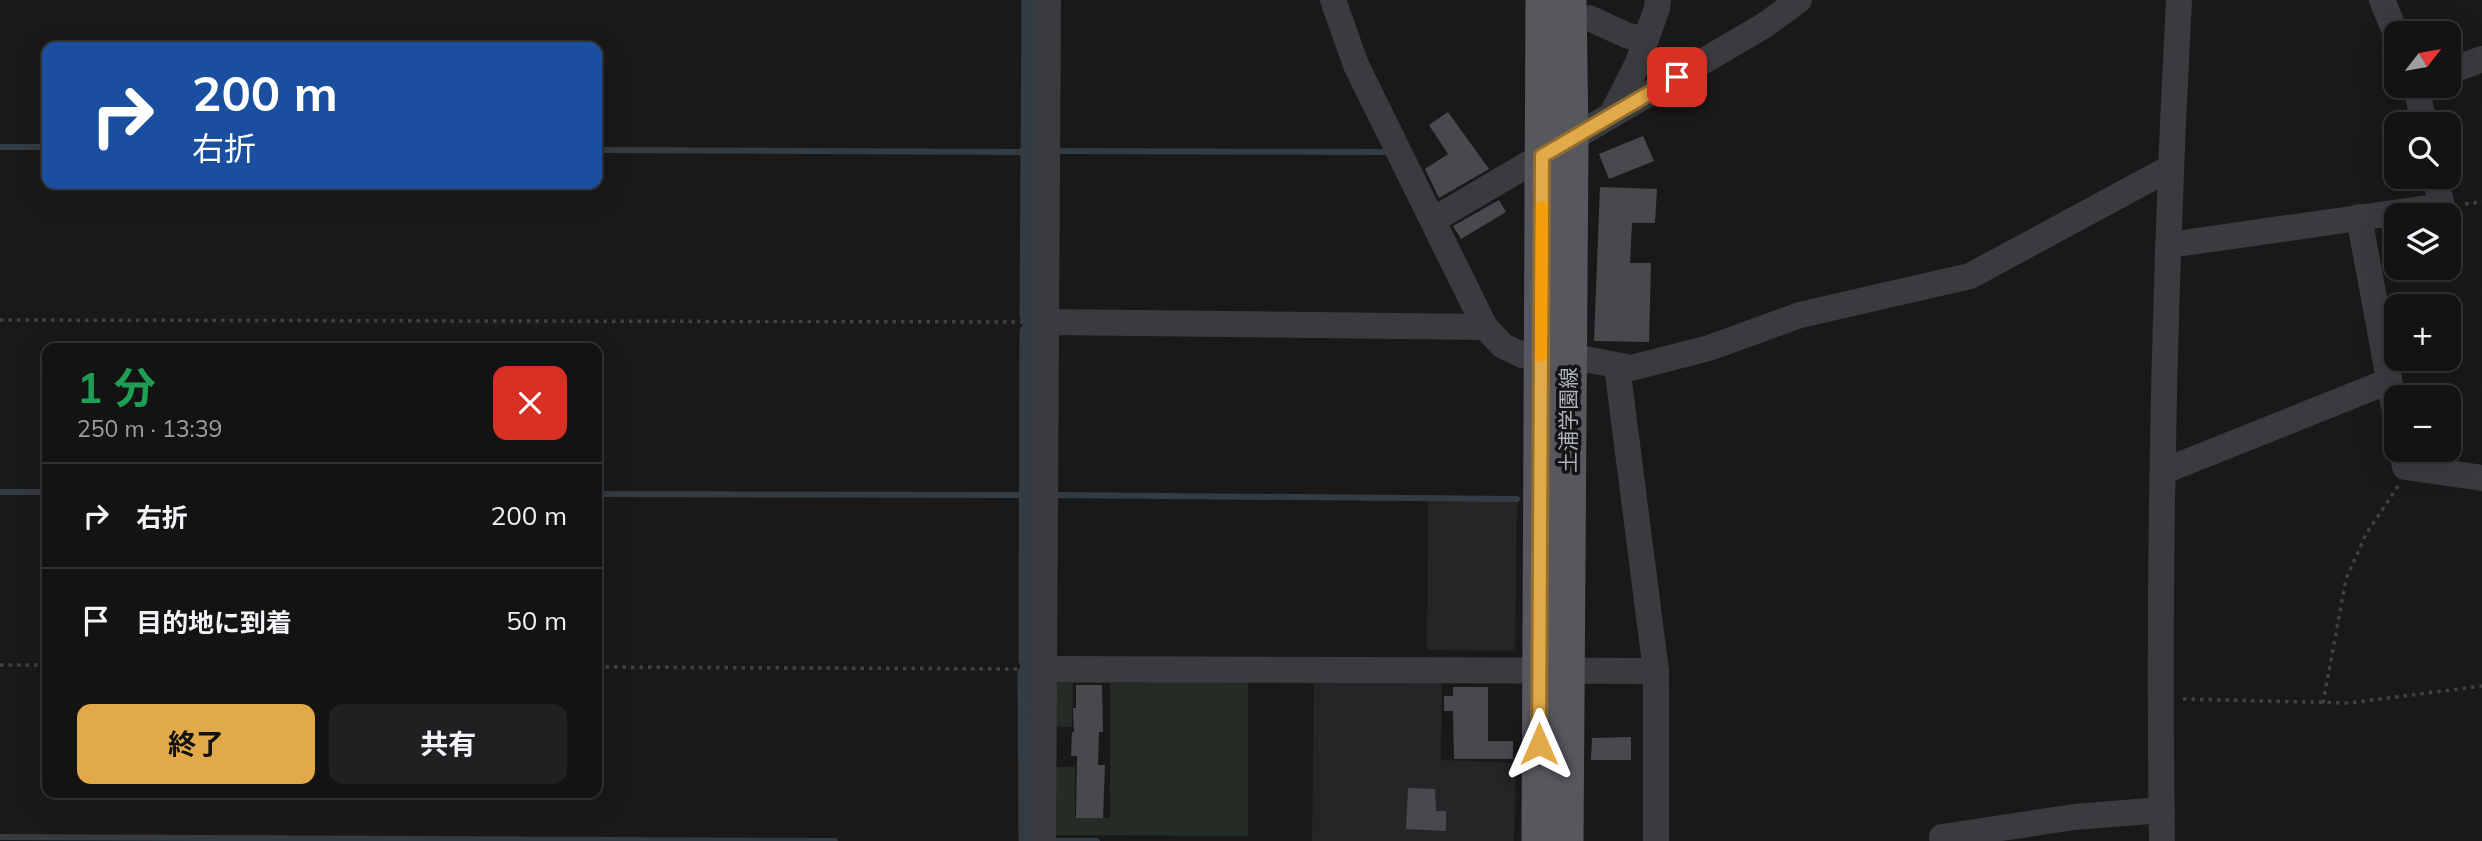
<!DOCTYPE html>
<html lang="ja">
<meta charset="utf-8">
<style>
:root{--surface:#131314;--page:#202022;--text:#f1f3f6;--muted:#9d9ea0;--line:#323234;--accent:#e2a949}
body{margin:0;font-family:Mulish,"Noto Sans JP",sans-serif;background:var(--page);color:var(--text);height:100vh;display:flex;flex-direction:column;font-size:26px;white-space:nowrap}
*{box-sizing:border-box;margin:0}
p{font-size:23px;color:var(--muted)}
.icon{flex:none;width:38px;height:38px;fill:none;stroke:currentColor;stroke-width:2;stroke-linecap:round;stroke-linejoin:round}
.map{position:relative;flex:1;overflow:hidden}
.details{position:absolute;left:42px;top:343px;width:560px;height:455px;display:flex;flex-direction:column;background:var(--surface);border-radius:14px;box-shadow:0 7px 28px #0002,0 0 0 2px var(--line)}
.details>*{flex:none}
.guide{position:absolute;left:42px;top:42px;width:560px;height:147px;border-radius:14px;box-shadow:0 7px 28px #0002,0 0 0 2px var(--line);background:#1a4fa0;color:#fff;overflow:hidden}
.needle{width:46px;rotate:59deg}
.tools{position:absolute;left:2384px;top:21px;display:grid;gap:14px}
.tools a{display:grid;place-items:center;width:77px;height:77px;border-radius:14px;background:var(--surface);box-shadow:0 7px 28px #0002,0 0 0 2px var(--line);font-size:35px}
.pin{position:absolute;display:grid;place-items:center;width:60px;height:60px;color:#fff;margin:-30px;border-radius:14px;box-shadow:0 4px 10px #0006}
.me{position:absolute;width:77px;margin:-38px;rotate:0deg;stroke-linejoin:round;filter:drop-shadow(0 0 5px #0008)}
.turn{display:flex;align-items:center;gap:24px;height:147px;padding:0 35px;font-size:32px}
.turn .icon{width:91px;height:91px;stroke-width:2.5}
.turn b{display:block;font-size:49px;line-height:60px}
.round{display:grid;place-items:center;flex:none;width:74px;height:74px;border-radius:14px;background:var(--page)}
.head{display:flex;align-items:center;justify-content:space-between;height:119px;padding:0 35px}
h1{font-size:42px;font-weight:700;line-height:52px;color:#1e9e55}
.cta{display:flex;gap:14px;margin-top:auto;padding:14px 35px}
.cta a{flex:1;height:80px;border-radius:14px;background:var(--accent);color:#111;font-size:28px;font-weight:700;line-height:80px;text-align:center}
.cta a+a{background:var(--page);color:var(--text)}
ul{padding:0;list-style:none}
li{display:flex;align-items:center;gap:21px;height:105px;padding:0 35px;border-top:2px solid var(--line)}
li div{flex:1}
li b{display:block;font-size:26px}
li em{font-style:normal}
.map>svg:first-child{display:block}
</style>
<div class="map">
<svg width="2482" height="841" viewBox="0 0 2482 841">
<rect width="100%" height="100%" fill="#19191a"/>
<g fill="#252527">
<path d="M1428,498L1517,501L1515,651L1427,650Z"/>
<path d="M1314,678L1442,681L1441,760L1516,763L1514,841H1312Z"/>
</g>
<path fill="#252c26" d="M1056,675L1248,676V836L1053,835L1054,767H1075V818H1110V683H1073L1072,727L1055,726Z"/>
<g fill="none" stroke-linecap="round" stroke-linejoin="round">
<g stroke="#333c42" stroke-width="6">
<path d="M0,147H47"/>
<path d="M597,150L1032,152"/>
<path d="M1056,151L1387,152"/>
<path d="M0,492H47"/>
<path d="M597,494L1030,495"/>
<path d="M1055,495L1517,499"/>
<path d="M0,837L835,841"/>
<path d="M1052,841H1097"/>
</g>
<g stroke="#333c42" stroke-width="21">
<path d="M1030,315L1032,0"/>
<path d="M1029,660L1030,332"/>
<path d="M1028,674L1029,841"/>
</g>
</g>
<g fill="#48494d">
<path d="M1448,112L1489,169L1439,198L1425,169L1448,154L1429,125Z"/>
<path d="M1643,136L1654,161L1609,179L1599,154Z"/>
<path d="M1600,187L1657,189L1655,223H1632L1630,263H1651L1649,342L1594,341Z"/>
<path d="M1499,200L1506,212L1461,239L1453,226Z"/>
<path d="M1076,685H1102L1103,732H1099L1098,765H1105L1103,818H1076L1077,756H1071L1072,732H1074L1073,708H1076Z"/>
<path d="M1453,687H1488V741H1513V759H1454L1453,711H1444V696H1453Z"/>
<path d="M1631,737V760H1591L1592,738Z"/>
<path d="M1408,788L1435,789L1436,811H1446V831L1406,829Z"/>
</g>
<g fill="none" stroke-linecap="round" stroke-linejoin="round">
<g stroke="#404246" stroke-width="3.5" stroke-dasharray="3.5 5" stroke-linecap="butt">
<path d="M2465,204L2482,202"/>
<path d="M0,320L1026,322"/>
<path d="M0,665H47"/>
<path d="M597,667L1022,669"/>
<path d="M2183,699L2349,703L2482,686"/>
<path d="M2323,703L2346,579L2366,534L2398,486"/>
</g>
<g stroke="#3a3b3f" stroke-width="26">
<path d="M1333,0L1356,65L1485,327L1503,346L1522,355L1570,356L1631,368L1709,348L1800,315L1970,276L2170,168"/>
<path d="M2382,0L2396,34"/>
<path d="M1589,18L1626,35L1645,40"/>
<path d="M2448,72L2482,59"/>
<path d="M2416,86L2424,124"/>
<path d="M1611,116L1637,65L1657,8L1658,0"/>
<path d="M2359,217L2396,417"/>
<path d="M1433,220L1765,25L1799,0"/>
<path d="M2169,245L2442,206L2435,177"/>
<path d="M1046,322L1485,327"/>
<path d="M1617,366L1656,671V841"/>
<path d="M2402,450L2405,467L2482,478"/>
<path d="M2164,471L2389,381"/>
<path d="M1043,669L1656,671"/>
<path d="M1942,837L2074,817L2162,810"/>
<path d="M1043,841L1048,0"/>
<path d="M2162,841C2158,561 2164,280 2179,0"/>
</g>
<g stroke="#56585e" stroke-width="33">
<path d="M1538,841L1542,0"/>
<path d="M1567,841L1572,140L1570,0"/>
</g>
</g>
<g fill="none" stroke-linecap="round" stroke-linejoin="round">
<g stroke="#936e2f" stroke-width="18">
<path id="route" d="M1539,744L1542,156L1677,77"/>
</g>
<use href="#route" stroke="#e2a949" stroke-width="12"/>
<path stroke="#f59e0b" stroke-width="12" d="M1541,356L1542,207"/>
</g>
<g text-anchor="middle" stroke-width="7" stroke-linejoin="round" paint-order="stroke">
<g font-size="21" fill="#acb0b9" stroke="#141415">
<text transform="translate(1569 420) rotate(-90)" y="7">土浦学園線</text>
</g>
</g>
</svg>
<div class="tools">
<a><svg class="needle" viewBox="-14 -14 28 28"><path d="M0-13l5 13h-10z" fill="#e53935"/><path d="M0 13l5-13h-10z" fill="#9d9ea0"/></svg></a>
<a><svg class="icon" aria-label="search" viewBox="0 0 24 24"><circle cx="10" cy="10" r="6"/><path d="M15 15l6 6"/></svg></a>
<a><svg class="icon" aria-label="layers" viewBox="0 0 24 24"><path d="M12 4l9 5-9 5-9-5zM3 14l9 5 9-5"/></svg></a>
<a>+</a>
<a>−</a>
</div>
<div class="pin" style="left:1677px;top:77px;background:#d93025"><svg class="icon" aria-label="arrive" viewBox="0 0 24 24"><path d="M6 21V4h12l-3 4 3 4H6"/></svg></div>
<svg class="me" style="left:1539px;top:744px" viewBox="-20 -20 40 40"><path d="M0-17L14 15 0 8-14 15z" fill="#e2a949" stroke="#fff" stroke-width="4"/></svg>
<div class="guide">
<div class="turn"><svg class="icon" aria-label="right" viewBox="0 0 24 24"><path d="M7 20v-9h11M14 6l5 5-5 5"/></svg><div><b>200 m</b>右折</div></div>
</div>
<section class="details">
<div class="head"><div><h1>1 分</h1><p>250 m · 13:39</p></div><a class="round" style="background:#d93025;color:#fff"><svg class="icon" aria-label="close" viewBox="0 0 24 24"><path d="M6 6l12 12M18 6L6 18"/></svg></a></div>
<ul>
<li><svg class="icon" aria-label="right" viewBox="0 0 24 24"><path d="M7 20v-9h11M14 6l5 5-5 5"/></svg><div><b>右折</b></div><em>200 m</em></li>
<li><svg class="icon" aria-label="arrive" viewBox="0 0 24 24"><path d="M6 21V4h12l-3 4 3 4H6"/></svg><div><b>目的地に到着</b></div><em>50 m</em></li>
</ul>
<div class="cta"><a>終了</a><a>共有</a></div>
</section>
</div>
